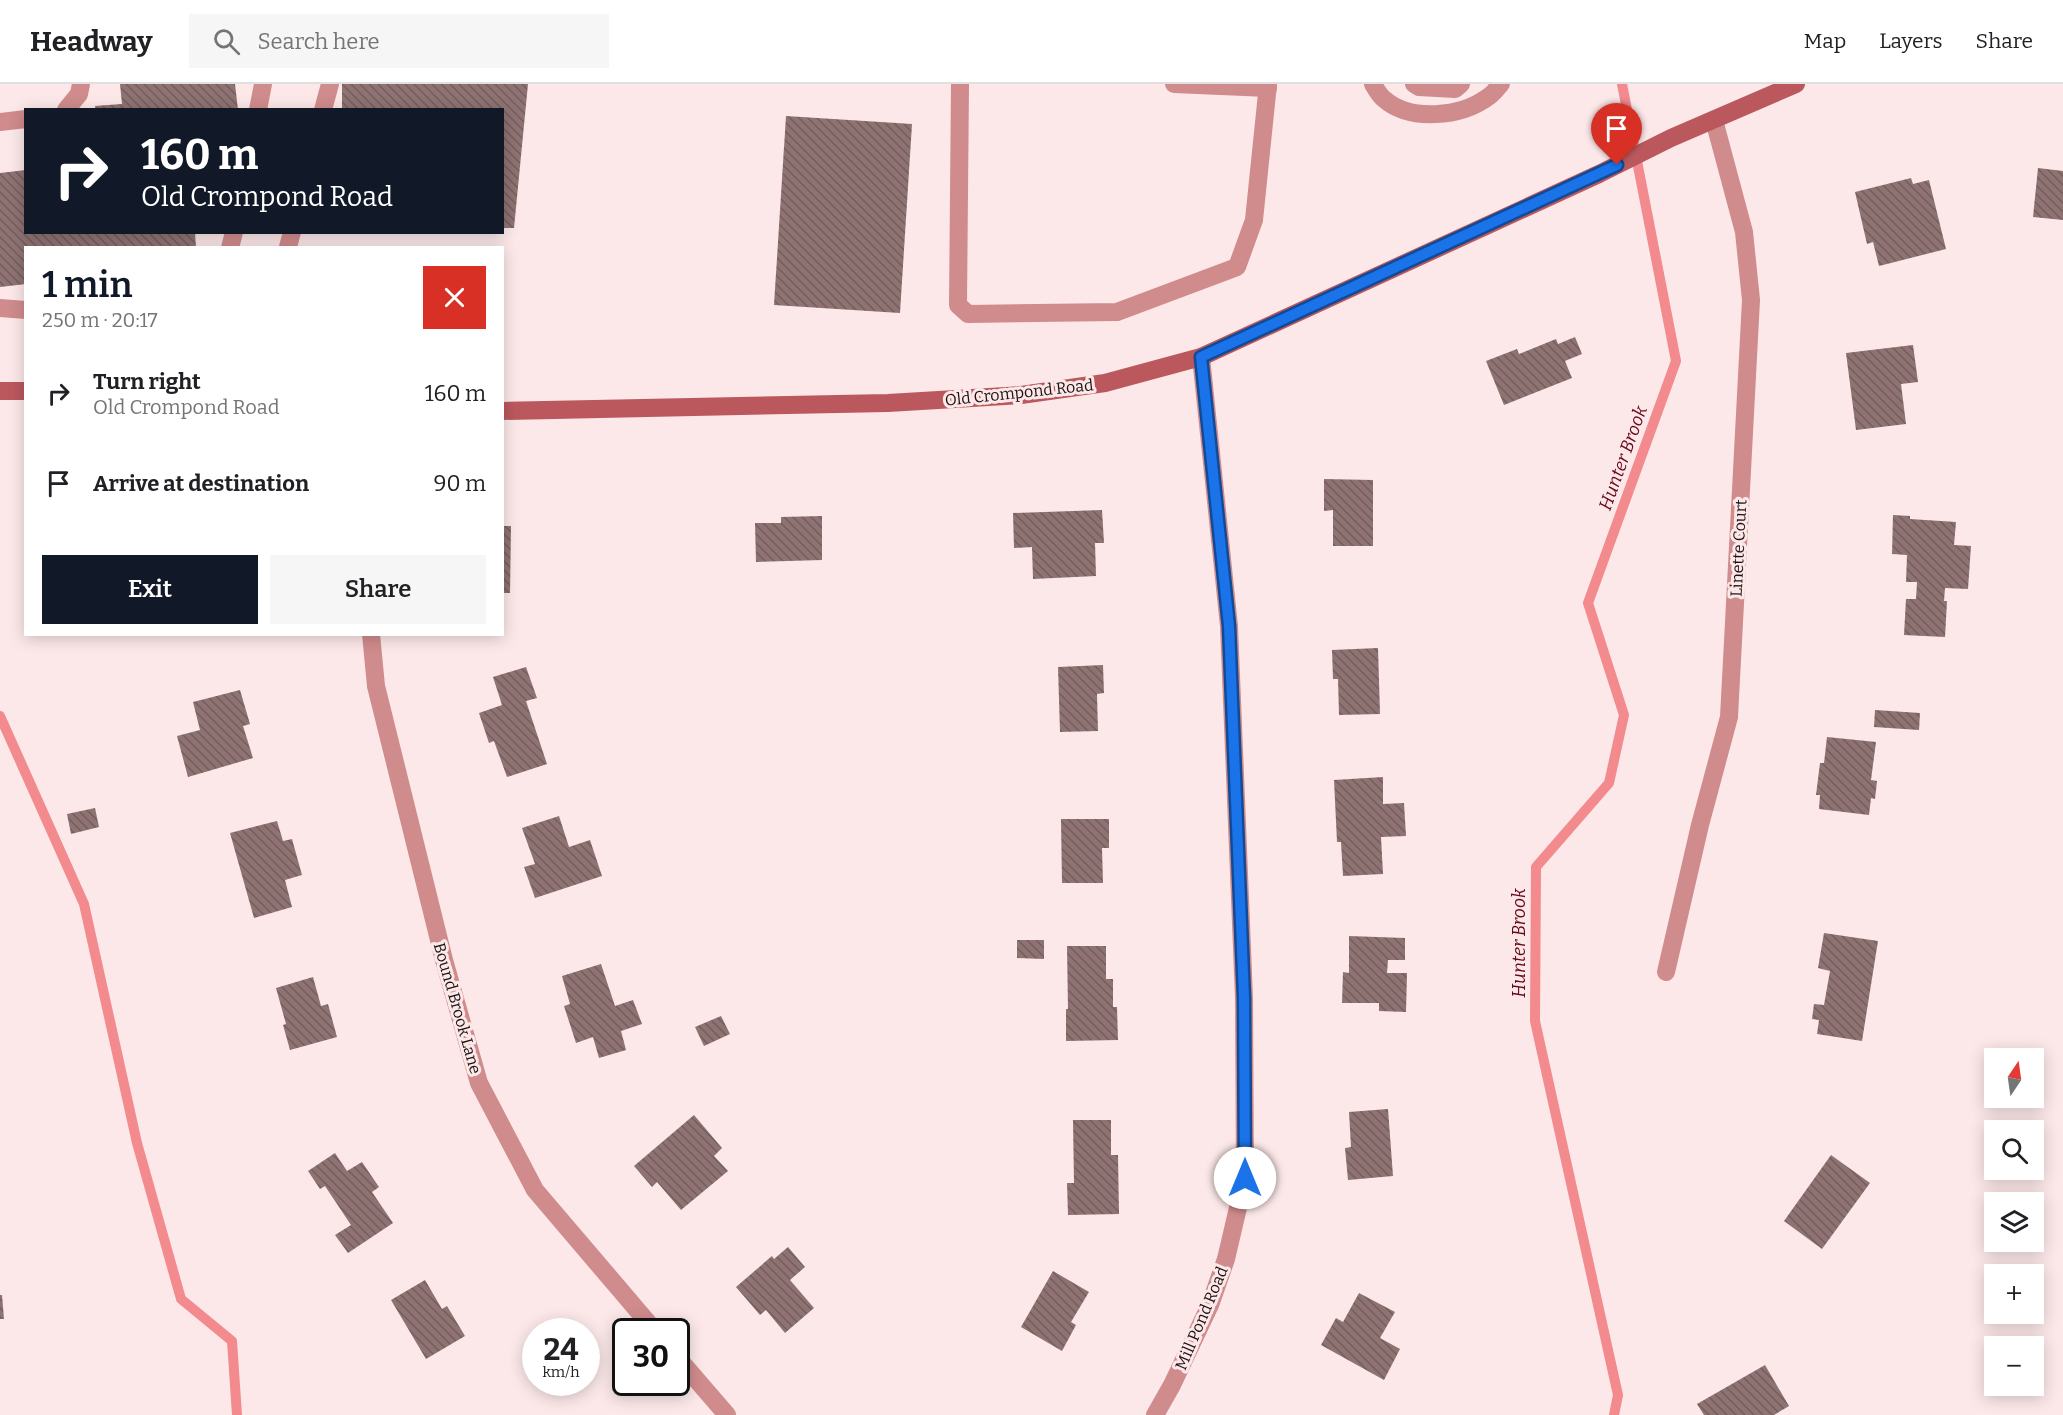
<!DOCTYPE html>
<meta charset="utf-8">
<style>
:root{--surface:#fff;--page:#f6f6f6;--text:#202124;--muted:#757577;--line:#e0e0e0;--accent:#111827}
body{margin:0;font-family:Bitter,serif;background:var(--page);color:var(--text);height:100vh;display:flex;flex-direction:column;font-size:22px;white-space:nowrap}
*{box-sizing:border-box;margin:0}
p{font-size:20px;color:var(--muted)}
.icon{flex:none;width:33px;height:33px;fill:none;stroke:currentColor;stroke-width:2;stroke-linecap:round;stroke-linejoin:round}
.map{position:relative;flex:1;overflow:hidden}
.side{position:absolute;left:24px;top:162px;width:480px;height:390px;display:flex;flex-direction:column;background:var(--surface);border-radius:0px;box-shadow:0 3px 15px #0003}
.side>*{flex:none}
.banner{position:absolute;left:24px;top:24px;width:480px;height:126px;border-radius:0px;box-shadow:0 3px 15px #0003;background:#111827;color:#fff;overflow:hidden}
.needle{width:39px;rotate:13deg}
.fabs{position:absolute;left:1984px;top:964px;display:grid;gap:12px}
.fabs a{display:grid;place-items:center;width:60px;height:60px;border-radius:0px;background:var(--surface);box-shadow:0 3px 15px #0003;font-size:30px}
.speed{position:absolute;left:522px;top:1234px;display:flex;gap:12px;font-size:30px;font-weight:700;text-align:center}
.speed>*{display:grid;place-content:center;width:78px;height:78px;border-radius:50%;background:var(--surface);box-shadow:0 3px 15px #0003;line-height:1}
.speed small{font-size:15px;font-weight:400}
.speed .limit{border:3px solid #111;border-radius:9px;background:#fff;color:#111}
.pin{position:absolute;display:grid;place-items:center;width:51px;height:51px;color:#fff;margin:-62px -26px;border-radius:50% 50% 50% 0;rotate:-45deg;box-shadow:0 0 6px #0007}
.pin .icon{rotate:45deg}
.me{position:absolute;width:66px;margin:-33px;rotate:0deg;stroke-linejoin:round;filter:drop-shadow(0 0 4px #0008)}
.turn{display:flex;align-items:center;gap:21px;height:126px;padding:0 18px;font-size:27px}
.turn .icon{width:78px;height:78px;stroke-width:2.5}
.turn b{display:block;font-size:42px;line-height:51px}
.round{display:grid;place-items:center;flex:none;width:63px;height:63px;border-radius:0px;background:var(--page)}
.head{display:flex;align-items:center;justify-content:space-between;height:102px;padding:0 18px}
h1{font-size:36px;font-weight:600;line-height:45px;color:var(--accent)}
.button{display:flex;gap:12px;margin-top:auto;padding:12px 18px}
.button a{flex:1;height:69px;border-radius:0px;background:var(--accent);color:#fff;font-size:24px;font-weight:600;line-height:69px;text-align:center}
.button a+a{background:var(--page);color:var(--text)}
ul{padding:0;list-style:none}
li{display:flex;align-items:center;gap:18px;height:90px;padding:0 18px}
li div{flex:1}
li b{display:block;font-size:22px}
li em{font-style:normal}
header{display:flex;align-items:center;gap:36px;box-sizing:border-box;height:84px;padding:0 30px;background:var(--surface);border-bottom:2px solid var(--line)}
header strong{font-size:28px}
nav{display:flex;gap:33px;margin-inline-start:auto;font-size:21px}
.search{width:420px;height:54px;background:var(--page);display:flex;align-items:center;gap:15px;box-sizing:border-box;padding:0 21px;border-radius:0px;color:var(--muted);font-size:22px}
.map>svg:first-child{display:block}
</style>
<header>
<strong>Headway</strong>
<div class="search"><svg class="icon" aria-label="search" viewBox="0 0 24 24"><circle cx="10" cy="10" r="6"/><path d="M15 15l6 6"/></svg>Search here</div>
<nav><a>Map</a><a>Layers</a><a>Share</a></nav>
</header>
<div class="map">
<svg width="2063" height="1331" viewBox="0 0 2063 1331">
<defs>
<pattern id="building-back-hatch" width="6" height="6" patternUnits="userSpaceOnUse" patternTransform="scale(1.5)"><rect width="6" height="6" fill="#8f7373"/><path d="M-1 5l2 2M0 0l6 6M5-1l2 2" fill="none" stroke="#745d5d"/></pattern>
</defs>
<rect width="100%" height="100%" fill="#fce8e8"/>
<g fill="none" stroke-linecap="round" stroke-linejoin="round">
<g stroke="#f28a8e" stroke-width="10">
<path d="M0,632L84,820L137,1059L181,1215L232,1257L237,1331"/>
<path d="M1614,1331L1618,1311L1535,937L1536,783L1609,699L1624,631L1588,519L1676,277L1622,0"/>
</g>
</g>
<g fill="url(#building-back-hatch)">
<path d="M120,0H235L238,26H96L95,22L122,20Z"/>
<path d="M342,0H528L514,144H502V26H342Z"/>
<path d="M786,32L912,40L900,229L774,221Z"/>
<path d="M2038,84L2063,87V136L2033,133Z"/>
<path d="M26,86V148H195L196,164H26V200L0,203V89Z"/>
<path d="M1911,94L1913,100L1929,96L1946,165L1879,182L1873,158L1867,160L1855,108Z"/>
<path d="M1575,253L1582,270L1565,277L1572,294L1504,321L1486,277L1517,265L1519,270L1556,255L1558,260Z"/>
<path d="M1913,261L1918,298L1901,300L1906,340L1856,346L1846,269Z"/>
<path d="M1324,395L1373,396V462H1333V426L1324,427Z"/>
<path d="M1102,426L1104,459H1095L1096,492L1033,495L1032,463L1014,464L1013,429Z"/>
<path d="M1893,431L1910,432V435L1956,438L1954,461L1971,462L1968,505L1945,504L1944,517H1947L1945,553L1904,551L1906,515H1916L1917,498H1906L1907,471L1892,470Z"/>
<path d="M822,432V476L756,478L755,439H781V433Z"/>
<path d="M502,442H511L510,509H502Z"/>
<path d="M1378,564L1380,630L1339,631L1338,595H1333L1332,566Z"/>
<path d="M1103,581L1104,609L1097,610L1098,647L1060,648L1058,583Z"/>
<path d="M526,583L537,614L526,617L547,680L507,693L494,657L489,659L479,629L502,621L493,593Z"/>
<path d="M240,606L250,640L243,642L253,674L188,693L177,652L200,646L193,618Z"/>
<path d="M1875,626L1920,629L1919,646L1874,643Z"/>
<path d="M1827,653L1876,658L1871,696L1877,697L1875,715L1871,714L1869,731L1819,725L1820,711H1816L1820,679H1824Z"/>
<path d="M1383,693V720L1404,719L1406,752L1381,753L1383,790L1343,792L1341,758H1337L1334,696Z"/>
<path d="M95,724L99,743L71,750L67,730Z"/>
<path d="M559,732L569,763L590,756L602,792L535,814L524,783L535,780L522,744Z"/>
<path d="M1061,735H1109V764H1102L1103,799H1062Z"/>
<path d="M277,737L283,757L292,755L302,791L285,796L292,823L254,834L230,749Z"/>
<path d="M1824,849L1878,857L1862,957L1817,950L1819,936L1812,935L1814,920L1824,921L1830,887L1818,884Z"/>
<path d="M1349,852L1405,854V876H1388L1387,889H1407L1406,928L1379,927V919H1342L1343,888L1349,889Z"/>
<path d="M1017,856H1044V875L1017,874Z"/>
<path d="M1067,862H1106V895H1113V923H1117L1118,956L1066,957V925H1068Z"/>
<path d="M601,880L615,922L633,916L642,940L621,947L626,966L599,974L593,953L576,959L564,922L570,920L562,892Z"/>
<path d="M313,893L321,922L328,920L337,953L290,966L283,941L286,940L276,904Z"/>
<path d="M721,932L730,950L704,962L695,943Z"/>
<path d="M1388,1025L1393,1092L1348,1096L1345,1064L1351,1063L1349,1028Z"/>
<path d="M694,1031L722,1064L714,1072L728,1087L681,1126L657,1098L652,1103L634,1082Z"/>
<path d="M1073,1036H1111V1071H1118L1119,1130L1068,1131L1067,1099H1074Z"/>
<path d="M335,1069L347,1087L362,1078L379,1103L372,1108L393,1139L348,1169L335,1151L351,1141L325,1102L320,1105L308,1087Z"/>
<path d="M1831,1071L1870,1099L1822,1165L1784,1137Z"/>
<path d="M788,1163L805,1183L790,1196L814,1224L785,1249L766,1226L760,1231L736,1203L772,1172L774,1175Z"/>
<path d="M1053,1187L1089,1208L1071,1238L1076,1241L1062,1267L1021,1243Z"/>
<path d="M425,1196L442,1225L447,1222L465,1252L426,1275L391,1216Z"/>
<path d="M1359,1209L1395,1228L1380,1254L1400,1265L1384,1296L1321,1261L1336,1234L1343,1238Z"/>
<path d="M0,1211H2L4,1235H0Z"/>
<path d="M1765,1281L1789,1322L1774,1331H1704L1697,1320Z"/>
</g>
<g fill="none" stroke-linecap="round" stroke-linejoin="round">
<g stroke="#d08b8c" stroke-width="18">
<path d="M960,0L958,221L968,230L1117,228L1237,183L1254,136L1268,0"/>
<path d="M1174,0L1268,4"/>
<path d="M1373,0C1376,5 1379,11 1384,15C1410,38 1461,33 1488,13C1493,10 1497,4 1501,0"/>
<path d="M1414,0L1419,3L1455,5L1461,0"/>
<path d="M66,26L79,10L81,0"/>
<path d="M258,26L263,0"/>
<path d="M323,26L330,0"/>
<path d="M0,38L26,35"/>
<path d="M288,163L292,148"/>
<path d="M230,164L234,148"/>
<path d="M0,224L26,226"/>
</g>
<g stroke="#d08b8c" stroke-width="18">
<path d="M371,550L376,602L444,876L479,999L535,1106L656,1248"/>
<path d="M1666,888L1700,741L1729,633L1751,216L1744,148L1714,36"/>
<path d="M676,1272L727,1331"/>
<path d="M1155,1331L1172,1301L1210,1221L1226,1175L1245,1094L1244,914L1229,542L1201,273"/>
</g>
<g stroke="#bb585e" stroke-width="18">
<path d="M0,307H26"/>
<path d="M502,327L888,319L1021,311L1105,299L1201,273L1599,90L1671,54L1796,0"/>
</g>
</g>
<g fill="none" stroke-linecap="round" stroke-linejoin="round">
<g stroke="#114b97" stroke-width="15">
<path id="route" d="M1245,1094L1244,914L1229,542L1201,273L1617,81"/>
</g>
<use href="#route" stroke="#1a73e8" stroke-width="10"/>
</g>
<g text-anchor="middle" stroke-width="6" stroke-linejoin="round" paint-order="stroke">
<g font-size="16" fill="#1c1111" stroke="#fce8e8">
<text transform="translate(1019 308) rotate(-6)" y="6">Old Crompond Road</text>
<text transform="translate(1738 464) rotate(-87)" y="6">Linette Court</text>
<text transform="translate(458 924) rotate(74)" y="6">Bound Brook Lane</text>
<text transform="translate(1201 1234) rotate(-67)" y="6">Mill Pond Road</text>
</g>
<g font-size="18" font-style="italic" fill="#68081b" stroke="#fce8e8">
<text transform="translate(1623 374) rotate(-70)" y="6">Hunter Brook</text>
<text transform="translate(1519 859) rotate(-90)" y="6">Hunter Brook</text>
</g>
</g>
</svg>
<div class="fabs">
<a><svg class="needle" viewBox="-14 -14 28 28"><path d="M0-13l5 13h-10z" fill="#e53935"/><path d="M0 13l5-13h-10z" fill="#757577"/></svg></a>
<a><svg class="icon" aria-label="search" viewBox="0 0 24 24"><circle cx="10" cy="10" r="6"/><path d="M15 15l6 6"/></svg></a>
<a><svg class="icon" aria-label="layers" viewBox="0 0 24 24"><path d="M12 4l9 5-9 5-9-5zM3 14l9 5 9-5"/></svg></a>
<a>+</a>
<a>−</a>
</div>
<div class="speed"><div>24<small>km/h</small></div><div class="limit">30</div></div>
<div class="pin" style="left:1617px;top:81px;background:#d93025"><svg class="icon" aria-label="arrive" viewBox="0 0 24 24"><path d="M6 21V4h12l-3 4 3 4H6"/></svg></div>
<svg class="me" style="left:1245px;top:1094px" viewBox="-20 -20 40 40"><circle r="19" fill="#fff"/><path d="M0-13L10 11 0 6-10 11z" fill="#1a73e8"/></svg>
<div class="banner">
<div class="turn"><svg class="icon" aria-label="right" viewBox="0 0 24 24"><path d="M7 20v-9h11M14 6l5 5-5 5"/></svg><div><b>160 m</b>Old Crompond Road</div></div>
</div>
<section class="side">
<div class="head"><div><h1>1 min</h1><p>250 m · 20:17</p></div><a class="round" style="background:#d93025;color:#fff"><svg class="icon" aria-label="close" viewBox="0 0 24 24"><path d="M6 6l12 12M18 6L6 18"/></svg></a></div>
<ul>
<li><svg class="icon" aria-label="right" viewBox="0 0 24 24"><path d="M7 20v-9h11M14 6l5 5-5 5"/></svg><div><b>Turn right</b><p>Old Crompond Road</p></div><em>160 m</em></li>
<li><svg class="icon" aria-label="arrive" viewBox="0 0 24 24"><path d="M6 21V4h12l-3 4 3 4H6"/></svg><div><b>Arrive at destination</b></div><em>90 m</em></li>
</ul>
<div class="button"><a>Exit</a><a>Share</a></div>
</section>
</div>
